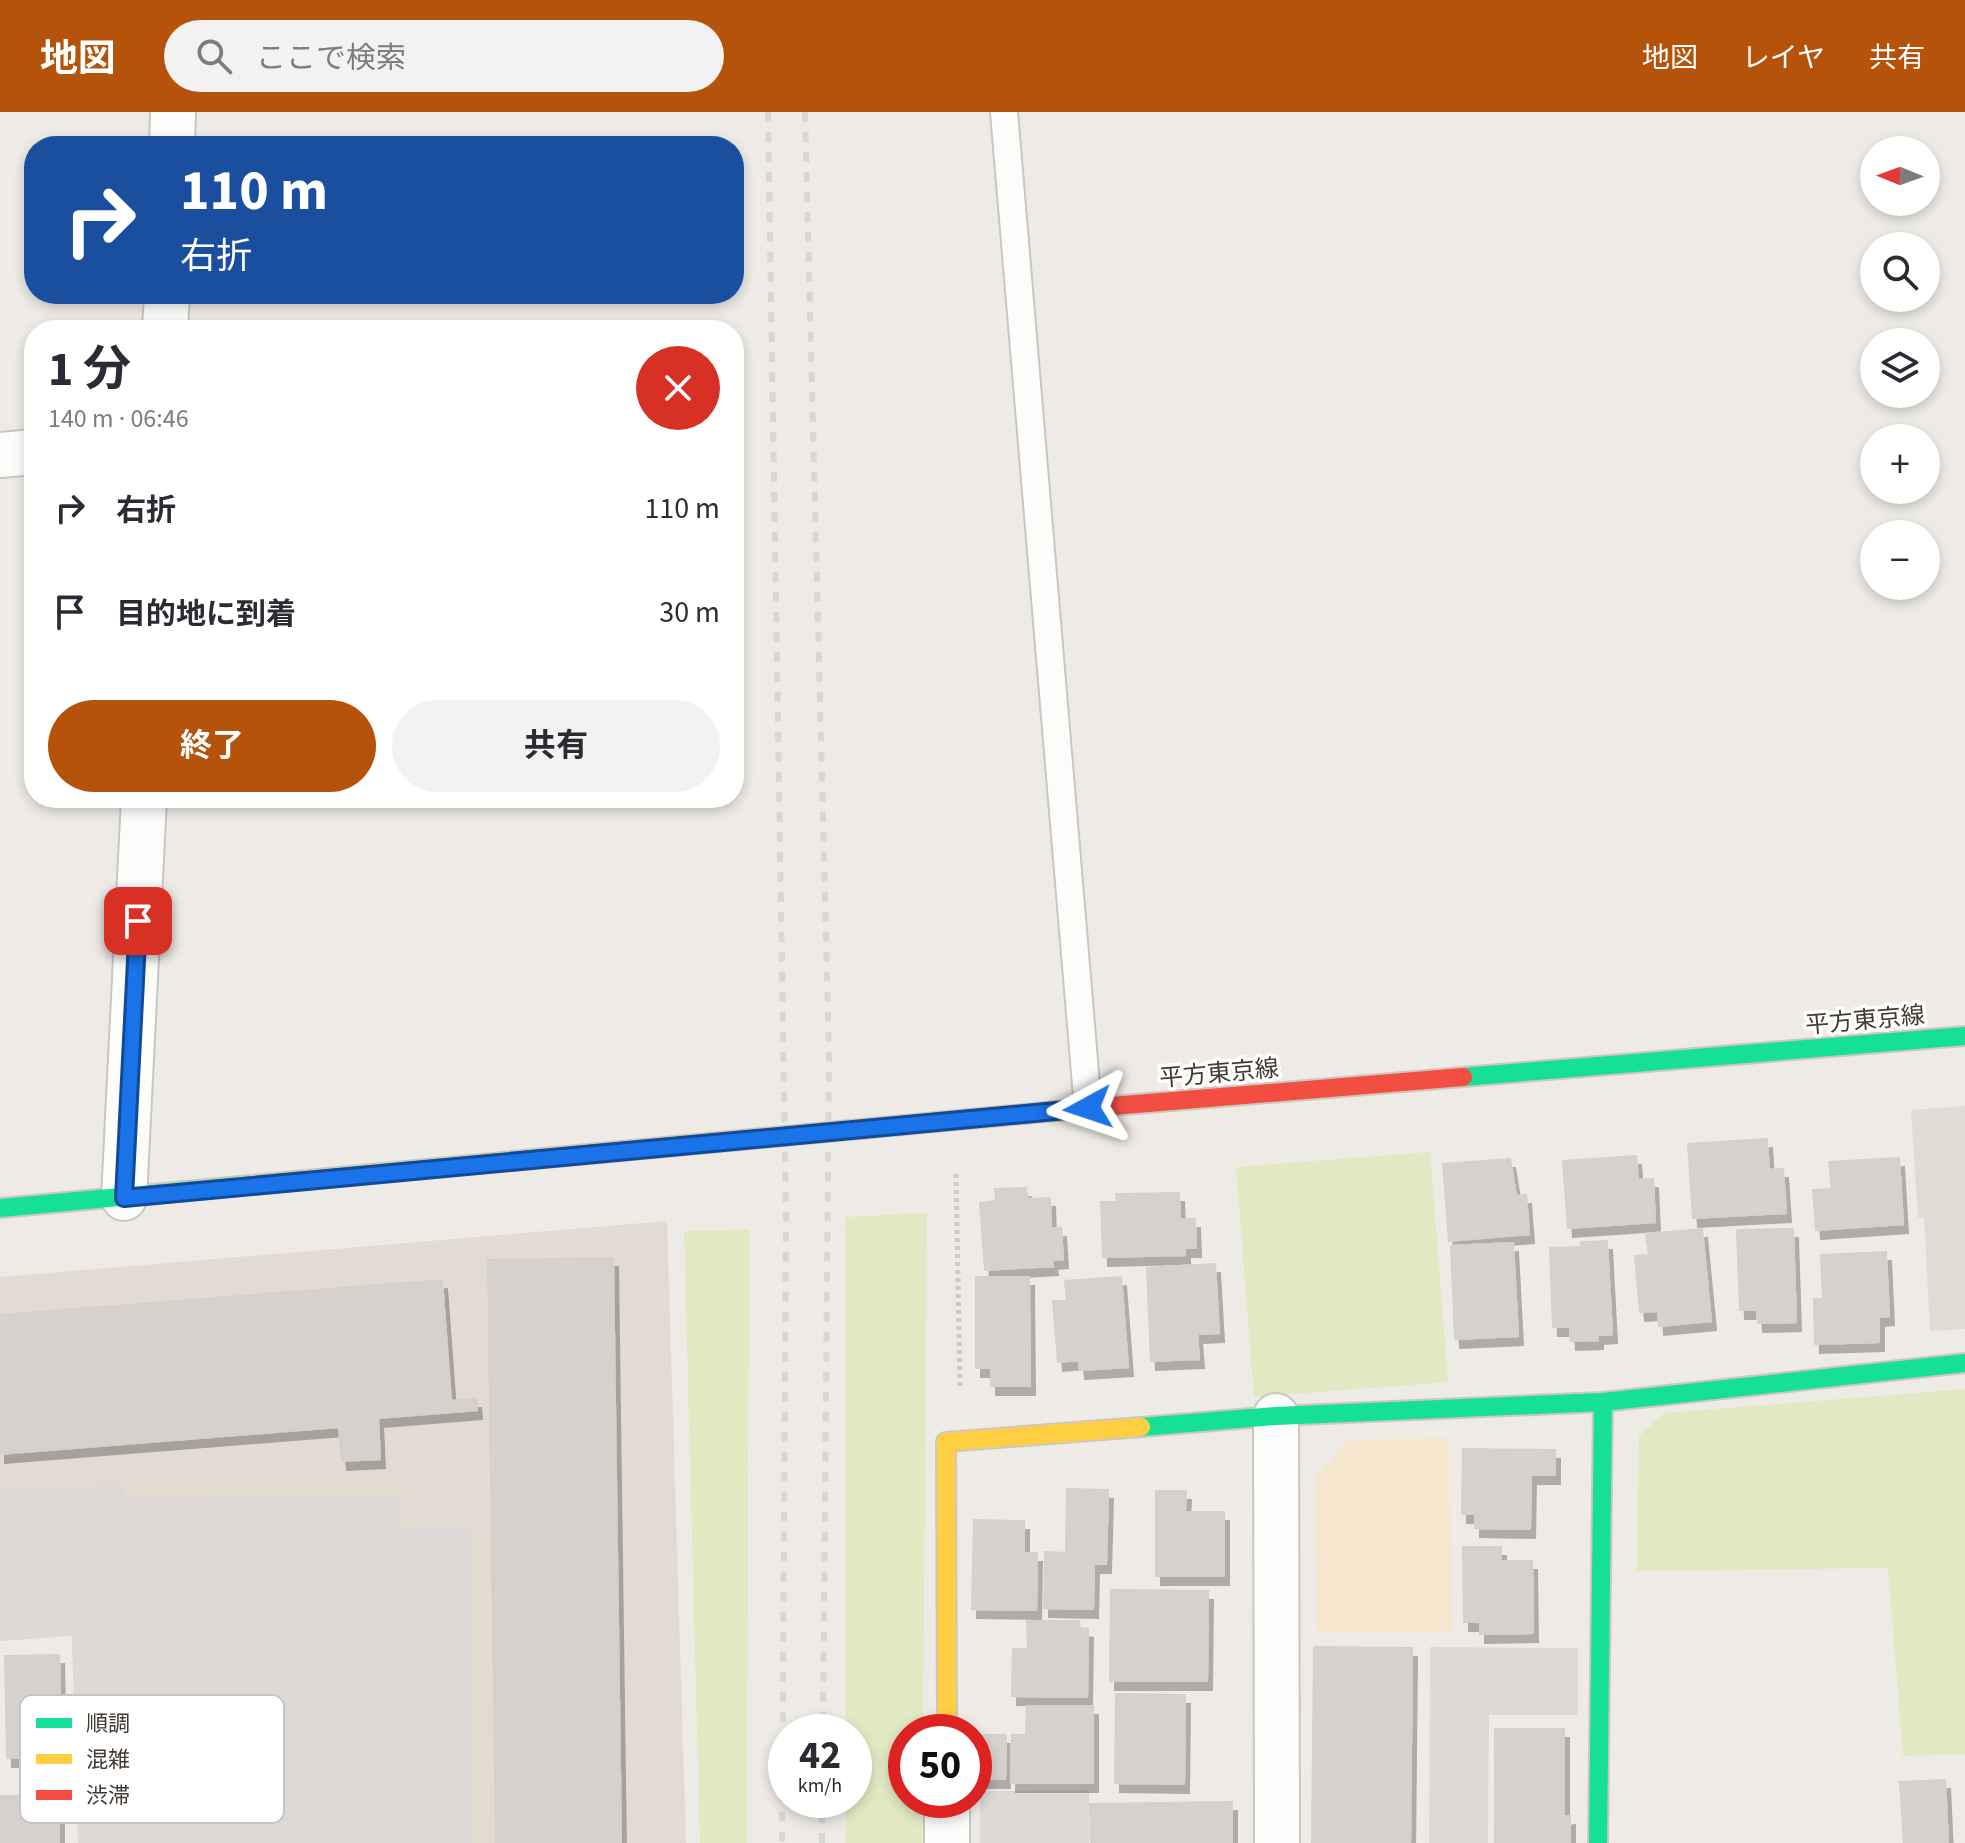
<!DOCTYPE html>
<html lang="ja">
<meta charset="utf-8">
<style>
:root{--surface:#fff;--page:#f2f2f3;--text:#2b2b33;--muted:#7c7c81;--accent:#b45309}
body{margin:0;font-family:"Source Sans 3","Noto Sans JP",sans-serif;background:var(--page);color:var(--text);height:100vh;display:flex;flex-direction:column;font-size:30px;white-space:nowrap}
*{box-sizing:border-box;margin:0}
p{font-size:26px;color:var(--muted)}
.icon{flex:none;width:44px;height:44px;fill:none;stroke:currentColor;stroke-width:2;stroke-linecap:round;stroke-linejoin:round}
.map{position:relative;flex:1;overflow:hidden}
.panel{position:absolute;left:24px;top:208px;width:720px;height:488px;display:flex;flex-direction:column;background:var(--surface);border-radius:32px;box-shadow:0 4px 12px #0003}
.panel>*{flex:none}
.banner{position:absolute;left:24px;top:24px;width:720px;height:168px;border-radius:32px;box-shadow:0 4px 12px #0003;background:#1a4fa0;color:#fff;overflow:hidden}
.needle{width:52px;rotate:271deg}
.tools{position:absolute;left:1860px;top:24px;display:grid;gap:16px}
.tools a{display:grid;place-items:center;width:80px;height:80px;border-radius:50%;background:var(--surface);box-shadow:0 4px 12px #0003;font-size:40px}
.speed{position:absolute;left:768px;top:1602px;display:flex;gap:16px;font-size:40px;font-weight:700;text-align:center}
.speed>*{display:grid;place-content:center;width:104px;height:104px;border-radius:50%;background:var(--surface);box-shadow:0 4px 12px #0003;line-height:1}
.speed small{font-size:20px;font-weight:400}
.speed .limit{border:12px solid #d22;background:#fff;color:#111}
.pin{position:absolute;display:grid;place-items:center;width:68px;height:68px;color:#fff;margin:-34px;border-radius:16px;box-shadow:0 4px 12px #0006}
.me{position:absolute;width:88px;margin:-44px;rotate:265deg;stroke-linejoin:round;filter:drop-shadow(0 0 6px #0008)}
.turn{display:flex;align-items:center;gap:28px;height:168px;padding:0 24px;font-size:36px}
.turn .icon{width:104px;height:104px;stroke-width:2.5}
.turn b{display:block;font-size:56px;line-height:68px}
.round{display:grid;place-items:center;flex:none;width:84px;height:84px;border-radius:42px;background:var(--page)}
.head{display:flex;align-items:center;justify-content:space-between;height:136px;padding:0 24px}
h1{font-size:48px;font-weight:700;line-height:60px}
.action{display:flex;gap:16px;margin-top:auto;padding:16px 24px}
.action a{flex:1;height:92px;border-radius:48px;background:var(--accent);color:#fff;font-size:32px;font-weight:700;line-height:92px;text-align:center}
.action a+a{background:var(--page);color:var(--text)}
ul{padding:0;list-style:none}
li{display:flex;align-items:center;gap:24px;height:104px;padding:0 24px}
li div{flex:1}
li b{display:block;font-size:30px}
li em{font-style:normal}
header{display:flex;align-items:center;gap:48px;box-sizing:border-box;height:112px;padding:0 40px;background:var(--accent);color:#fff}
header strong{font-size:38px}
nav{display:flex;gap:44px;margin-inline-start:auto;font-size:28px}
.search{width:560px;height:72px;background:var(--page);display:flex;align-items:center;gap:20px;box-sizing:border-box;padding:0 28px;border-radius:44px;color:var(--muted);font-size:30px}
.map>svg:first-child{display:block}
</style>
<header>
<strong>地図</strong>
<div class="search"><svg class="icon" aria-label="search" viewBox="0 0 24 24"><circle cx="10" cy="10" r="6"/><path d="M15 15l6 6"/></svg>ここで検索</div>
<nav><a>地図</a><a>レイヤ</a><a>共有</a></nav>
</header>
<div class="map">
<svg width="1965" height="1731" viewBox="0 0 1965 1731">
<defs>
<filter id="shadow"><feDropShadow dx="5" dy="9" stdDeviation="0" flood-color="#0004"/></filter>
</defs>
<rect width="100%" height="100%" fill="#eeeae5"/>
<path fill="#e3dbd2" d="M667,1109L686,1731H78L72,1523L0,1529V1165Z"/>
<path fill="#e1dbd6" d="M1965,994V1217L1930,1219L1924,1105L1918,1106L1911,998Z"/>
<g fill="#e1e9c3">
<path d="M1430,1040L1448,1270L1254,1285L1236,1055Z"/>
<path d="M927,1101L923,1620H906V1688H923L922,1731H846V1688H854V1620H846L845,1105Z"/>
<path d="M749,1118L747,1731H700L684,1119Z"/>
<path d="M1965,1277V1642L1903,1644L1888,1456L1637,1459L1639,1324L1664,1301Z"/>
</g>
<path fill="#f5e6cd" d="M1449,1326L1451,1519L1318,1521L1315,1367L1350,1327Z"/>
<g fill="#ddd9d6">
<path d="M124,1370L125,1387L399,1385L400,1417L472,1413L470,1731H78L72,1524L0,1529V1381Z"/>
<path d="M1430,1535L1578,1536V1603H1489L1488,1731H1429Z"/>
<path d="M1089,1678V1731H980V1679Z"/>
</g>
<g fill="#d6d1cc" stroke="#d6d0cb" stroke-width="2" filter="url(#shadow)">
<path d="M1767,1027L1769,1058L1783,1057L1786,1101L1693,1106L1688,1032Z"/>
<path d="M1636,1044L1638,1068L1653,1067L1655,1110L1568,1116L1563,1049Z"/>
<path d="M1899,1046L1903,1112L1816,1118L1813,1078L1832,1077L1829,1050Z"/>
<path d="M1510,1047L1516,1084L1526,1083L1529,1122L1449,1129L1443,1052Z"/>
<path d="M1026,1076L1027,1087L1050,1086L1051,1117L1061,1116L1063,1147L1052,1148L1053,1154L985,1158L980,1091L996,1089L995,1077Z"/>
<path d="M1179,1081L1180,1107H1195L1196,1136H1185V1143L1103,1145L1101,1090H1117L1116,1082Z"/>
<path d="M1702,1117L1711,1209L1659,1214L1658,1199L1640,1200L1635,1144L1649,1143L1646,1122Z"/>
<path d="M1793,1117L1796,1210L1758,1211L1757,1198H1740L1737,1118Z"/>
<path d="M1607,1129L1612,1222L1598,1223V1228L1571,1229L1570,1215H1553L1550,1136L1581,1135V1130Z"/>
<path d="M1513,1131L1518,1224L1455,1227L1451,1134Z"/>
<path d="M1886,1140L1889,1204L1879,1205V1230L1815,1232L1814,1187H1823L1821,1143Z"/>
<path d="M613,1146L621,1731H496L488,1148Z"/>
<path d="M1215,1152L1219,1221L1197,1222L1199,1247L1151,1249L1147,1156Z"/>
<path d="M976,1165H1029L1030,1274H991V1256H976Z"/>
<path d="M1121,1165L1128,1255L1080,1258L1079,1248L1058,1250L1053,1189H1067L1065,1169Z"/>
<path d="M442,1168L451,1289L476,1287L477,1298L378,1306L380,1347L342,1349L339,1315L0,1342V1203Z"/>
<path d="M1463,1337L1555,1338V1363H1531L1530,1417L1475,1416V1402H1462Z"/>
<path d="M1067,1377L1108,1378L1106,1452H1094L1093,1497L1044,1496L1045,1440L1066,1441Z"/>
<path d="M1156,1379H1186L1185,1400H1224V1464H1156Z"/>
<path d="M974,1408L1024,1409V1441H1037L1036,1498L972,1497Z"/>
<path d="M1463,1435H1501V1449H1532L1533,1521L1480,1522V1510H1464Z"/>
<path d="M1111,1478L1208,1479L1207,1569H1110Z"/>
<path d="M1027,1509H1079L1080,1516L1088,1517L1087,1585L1012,1584L1013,1537H1028Z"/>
<path d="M1314,1535L1412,1536L1410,1731H1312Z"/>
<path d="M59,1543L60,1593H68V1629L46,1630L45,1645L7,1646L5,1544Z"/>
<path d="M1116,1582L1185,1583L1184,1672L1115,1671Z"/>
<path d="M1027,1594H1093V1671H1011L1012,1623H1026Z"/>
<path d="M1495,1617H1564V1705L1570,1704V1731H1495Z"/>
<path d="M976,1623H1006L1005,1667H975Z"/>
<path d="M1945,1668L1948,1731H1904L1900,1670Z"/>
<rect x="0" y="1684" width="59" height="47"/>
<path d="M1232,1690V1731H1091L1090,1692Z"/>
</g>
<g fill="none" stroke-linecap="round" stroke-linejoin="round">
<g stroke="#cac6c1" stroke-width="30">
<path id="lane" d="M1004,0L1088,996"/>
</g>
<g stroke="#cac6c1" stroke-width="48">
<g id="street">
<path d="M172,34L173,0"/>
<path d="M165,218L167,182"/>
<path d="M0,343L34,340"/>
<path d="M124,1086L144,686"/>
<path d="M1276,1304L1277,1731"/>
<path d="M947,1688V1731"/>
</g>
</g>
<g stroke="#cfc7bd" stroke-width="22">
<g id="fast">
<path d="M1463,965L1965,924"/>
<path d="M0,1096L1100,995"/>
<path d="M1141,1315L1276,1304L1603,1290L1965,1251"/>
<path d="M1598,1731L1603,1290"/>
</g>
</g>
<g stroke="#cfc7bd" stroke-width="22">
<path id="slow" d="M947,1620L946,1330L1141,1315"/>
</g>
<g stroke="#cfc7bd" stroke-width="22">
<path id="jam" d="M1100,995L1463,965"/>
</g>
<path stroke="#ccc9c5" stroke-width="5" stroke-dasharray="4 4" stroke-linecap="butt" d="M956,1062L960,1276"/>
<use href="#lane" stroke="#fcfcfb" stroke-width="26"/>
<use href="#street" stroke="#fcfcfb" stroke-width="44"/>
<use href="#fast" stroke="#16e098" stroke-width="18"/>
<use href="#slow" stroke="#ffcf43" stroke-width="18"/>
<use href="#jam" stroke="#f24e42" stroke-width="18"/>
<g stroke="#d8d7d7" stroke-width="6" stroke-dasharray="10 10" stroke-linecap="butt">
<path d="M768,0L786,1104L782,1731"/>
<path d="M805,0L829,943L823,1620"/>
<path d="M822,1731V1688"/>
</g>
</g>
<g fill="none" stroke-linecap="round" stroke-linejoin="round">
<g stroke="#114b97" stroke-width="20">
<path id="route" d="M138,809L124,1086L1088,996"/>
</g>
<use href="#route" stroke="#1a73e8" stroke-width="14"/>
</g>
<g text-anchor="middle" stroke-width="7" stroke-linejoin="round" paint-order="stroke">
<g font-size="24" fill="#433a32" stroke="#fff">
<text transform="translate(1865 908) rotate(-5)" y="8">平方東京線</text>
<text transform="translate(1219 961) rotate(-5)" y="8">平方東京線</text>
</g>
</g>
<rect x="20" y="1583" width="264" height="128" rx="12" fill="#fff" stroke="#c7c4c2" stroke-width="2"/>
<rect x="36" y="1606" width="36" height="10" fill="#16e098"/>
<rect x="36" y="1642" width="36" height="10" fill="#ffcf43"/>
<rect x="36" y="1678" width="36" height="10" fill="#f24e42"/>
<g font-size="22" fill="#433a32">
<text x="86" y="1619">順調</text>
<text x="86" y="1655">混雑</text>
<text x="86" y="1691">渋滞</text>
</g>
</svg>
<div class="tools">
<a><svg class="needle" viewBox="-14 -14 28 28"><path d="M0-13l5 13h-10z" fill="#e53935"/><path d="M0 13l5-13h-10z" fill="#7c7c81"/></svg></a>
<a><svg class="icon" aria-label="search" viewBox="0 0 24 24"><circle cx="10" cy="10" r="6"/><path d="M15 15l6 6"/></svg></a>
<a><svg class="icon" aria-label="layers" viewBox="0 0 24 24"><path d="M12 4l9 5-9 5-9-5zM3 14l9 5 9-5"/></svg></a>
<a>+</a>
<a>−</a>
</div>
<div class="speed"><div>42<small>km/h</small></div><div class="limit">50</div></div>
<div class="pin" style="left:138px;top:809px;background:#d93025"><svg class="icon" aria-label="arrive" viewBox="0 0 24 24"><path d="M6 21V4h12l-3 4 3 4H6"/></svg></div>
<svg class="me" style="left:1088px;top:996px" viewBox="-20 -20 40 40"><path d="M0-17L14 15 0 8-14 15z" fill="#1a73e8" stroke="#fff" stroke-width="4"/></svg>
<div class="banner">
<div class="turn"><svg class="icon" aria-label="right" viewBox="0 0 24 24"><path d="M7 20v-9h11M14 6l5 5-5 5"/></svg><div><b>110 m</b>右折</div></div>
</div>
<section class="panel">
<div class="head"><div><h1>1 分</h1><p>140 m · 06:46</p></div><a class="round" style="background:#d93025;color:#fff"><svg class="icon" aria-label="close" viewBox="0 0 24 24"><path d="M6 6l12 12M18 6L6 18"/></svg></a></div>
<ul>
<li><svg class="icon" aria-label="right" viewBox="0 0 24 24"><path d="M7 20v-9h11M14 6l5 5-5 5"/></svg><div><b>右折</b></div><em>110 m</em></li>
<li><svg class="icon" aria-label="arrive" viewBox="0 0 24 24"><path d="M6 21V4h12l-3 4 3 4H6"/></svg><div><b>目的地に到着</b></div><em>30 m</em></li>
</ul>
<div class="action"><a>終了</a><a>共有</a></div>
</section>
</div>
